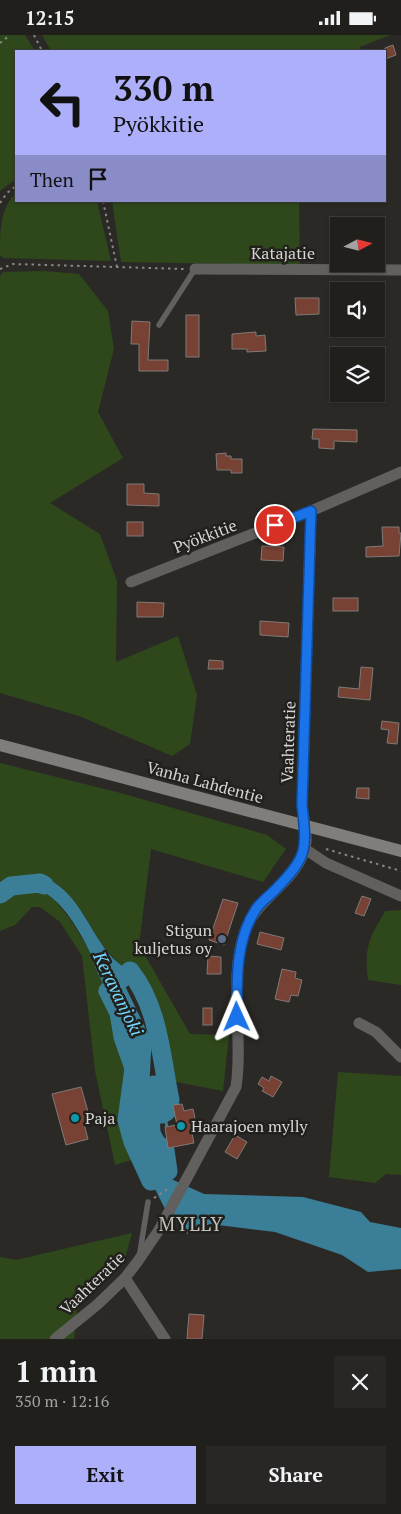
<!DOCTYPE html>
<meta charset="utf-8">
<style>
:root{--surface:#201f1c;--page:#282725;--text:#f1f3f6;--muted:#a2a2a3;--line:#3d3d3b;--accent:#adaffb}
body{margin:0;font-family:"PT Serif",serif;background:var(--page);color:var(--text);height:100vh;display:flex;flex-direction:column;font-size:19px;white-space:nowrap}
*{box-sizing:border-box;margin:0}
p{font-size:16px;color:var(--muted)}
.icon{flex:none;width:28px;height:28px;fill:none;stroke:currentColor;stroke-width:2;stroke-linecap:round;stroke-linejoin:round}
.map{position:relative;height:1304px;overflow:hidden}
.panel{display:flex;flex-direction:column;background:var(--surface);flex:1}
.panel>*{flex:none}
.guide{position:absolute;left:15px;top:15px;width:371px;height:152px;border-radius:0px;box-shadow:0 1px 4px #0004,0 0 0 1px var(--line);background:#adaffb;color:#111;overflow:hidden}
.needle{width:32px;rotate:83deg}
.fabs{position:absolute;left:330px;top:182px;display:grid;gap:10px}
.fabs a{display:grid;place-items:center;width:55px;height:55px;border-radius:0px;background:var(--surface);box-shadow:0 1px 4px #0004,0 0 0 1px var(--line);font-size:25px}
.pin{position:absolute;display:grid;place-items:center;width:42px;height:42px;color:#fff;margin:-21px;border:2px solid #fff;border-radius:50%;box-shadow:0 1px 5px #0007}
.me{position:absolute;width:55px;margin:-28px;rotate:359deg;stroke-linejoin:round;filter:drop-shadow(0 0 4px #0008)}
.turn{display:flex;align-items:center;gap:18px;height:105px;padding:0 15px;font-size:22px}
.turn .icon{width:65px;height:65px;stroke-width:2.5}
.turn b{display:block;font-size:35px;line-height:42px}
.then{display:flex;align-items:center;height:48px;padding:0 15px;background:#0003;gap:10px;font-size:19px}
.round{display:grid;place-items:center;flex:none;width:52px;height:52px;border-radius:0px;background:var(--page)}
.overview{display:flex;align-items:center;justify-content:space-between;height:85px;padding:0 15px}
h1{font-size:30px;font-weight:600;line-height:38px}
.action{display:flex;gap:10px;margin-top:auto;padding:10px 15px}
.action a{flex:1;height:58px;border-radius:0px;background:var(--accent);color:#111;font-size:20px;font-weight:600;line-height:58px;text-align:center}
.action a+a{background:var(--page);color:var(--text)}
.status{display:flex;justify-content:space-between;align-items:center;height:35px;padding:0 25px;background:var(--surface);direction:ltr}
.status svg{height:14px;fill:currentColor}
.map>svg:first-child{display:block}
</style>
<div class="status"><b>12:15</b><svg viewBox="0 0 49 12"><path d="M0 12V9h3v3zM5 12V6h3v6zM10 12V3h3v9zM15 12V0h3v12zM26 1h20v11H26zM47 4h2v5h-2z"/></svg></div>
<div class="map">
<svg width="401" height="1304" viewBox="0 0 401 1304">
<rect width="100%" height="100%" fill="#2b2926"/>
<g fill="#2e481b">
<path d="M0,0H25L35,16H16V144L0,156Z"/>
<path d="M42,0H390L360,12L361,16H51Z"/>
<path d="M16,158V166H97L111,226L3,223L0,220C0,197 0,173 16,158Z"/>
<path d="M112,166H299L300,230L121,227Z"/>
<path d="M43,236L79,239L108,276L114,314L98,377L123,423L50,468L100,499L117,546L116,627L178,601L197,660L190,709L172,721L79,681L0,658V241L3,237Z"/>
<path d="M0,728L117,757L267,800L286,814L263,847L151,814L139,910L190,999L229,1000L223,1056L166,1045L156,990L139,947L130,936L120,930L100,907L82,877L41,855L54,864L70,884L93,921L119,978L123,1002L134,1033L127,1085L133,1107L142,1122L115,1130L95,1036L82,921L60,887L40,872H32L15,890L0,896Z"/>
<path d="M401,875V950L368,945C364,911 369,905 385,876Z"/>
<path d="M338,1037L401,1041V1140L386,1139L375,1148L329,1142Z"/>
<path d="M132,1198L124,1227L77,1274L74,1304H0V1222L16,1225Z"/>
</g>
<g fill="#3a7e98">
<path d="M39,840C45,843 53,846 59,851C89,874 96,918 130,936L108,956C94,926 73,872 42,856C37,853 29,855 23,855L19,844Z"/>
<path d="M168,1136L169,1143L204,1159L303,1162L361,1177L370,1187L401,1193V1234L368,1237L342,1220L275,1197L210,1189L187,1199L164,1172L151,1146Z"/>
</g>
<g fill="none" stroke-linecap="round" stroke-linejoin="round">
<g stroke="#3a7e98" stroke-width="3">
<path d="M164,1078L167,1092"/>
<path d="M154,1129L168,1111"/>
</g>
<g stroke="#3a7e98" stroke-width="19">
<path d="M0,859L11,851L40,848L44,850"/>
<path d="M104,929L142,1008L138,1086L161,1147L173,1160"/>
<path d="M130,936C159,972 161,1022 170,1065L167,1076L162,1079L154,1050L149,1052L151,1098L156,1108L165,1115L168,1136L151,1146L133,1107L127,1085L134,1033L123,1002L119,978L108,956Z"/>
</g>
</g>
<g fill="#774133" stroke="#7f7a78">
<path d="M393,10L396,20L385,24V13Z"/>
<path d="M295,263H319V279L296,280Z"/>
<rect x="186" y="280" width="13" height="42"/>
<path d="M132,286L150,287L148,325H168V336H139V309H131Z"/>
<path d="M256,297V301L265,300L266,316L247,317V314H232V299Z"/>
<path d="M313,394L357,395V407L334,406V414L319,413V404H312Z"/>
<path d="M226,418V421H231V424H242V438H231V435H217L216,419Z"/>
<path d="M127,449H144V458L159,459V471L127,470Z"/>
<rect x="127" y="487" width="16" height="14"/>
<path d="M382,492H399V498H401L399,521L366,522V512L383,511Z"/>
<path d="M262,511L284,512L283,526L261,525Z"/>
<rect x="333" y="563" width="25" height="13"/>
<path d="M137,567L164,568L163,582H137Z"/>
<path d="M260,586L289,588L288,602L260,600Z"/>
<path d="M209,625L223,626V634H208Z"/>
<path d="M361,632L373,633L370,665L338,662L339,652L359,654Z"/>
<path d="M382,686L399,688L397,709L387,708L389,695L381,694Z"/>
<path d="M357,753H369V764L356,763Z"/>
<path d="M362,861L371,864L364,881L355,878Z"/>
<path d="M223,864L238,868L224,910L209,905Z"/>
<path d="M260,897L284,903L281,915L257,909Z"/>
<path d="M208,921L221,922V939H207Z"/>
<path d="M282,934L296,937L295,943L302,945L298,961L291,960L289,967L275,964Z"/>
<rect x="203" y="973" width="9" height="17"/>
<path d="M271,1041L282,1047L273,1062L262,1056L264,1053L258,1049L262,1042L269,1046Z"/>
<path d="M81,1052L91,1087L84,1089L88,1104L66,1110L52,1059Z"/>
<path d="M182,1069L184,1076L193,1074L196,1088L190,1089L194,1108L168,1113L165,1092L177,1090L173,1070Z"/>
<path d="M235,1100L247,1107L237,1124L225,1117Z"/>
<path d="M189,1279L204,1280L202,1304H187Z"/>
</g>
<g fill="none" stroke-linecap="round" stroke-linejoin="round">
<g stroke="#888784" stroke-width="2" stroke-dasharray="2.5 4" stroke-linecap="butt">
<path d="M34,0L42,16"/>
<path d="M0,8L10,0"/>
<path d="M103,166L117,232"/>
<path d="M0,168L7,158L16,151"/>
<path d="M0,234L13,229L185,234"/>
<path d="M326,814L401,836"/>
<path d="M154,1163L169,1153"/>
</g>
<g stroke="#61605e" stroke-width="5.5">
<path d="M159,290L195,234"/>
<path d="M140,1217L148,1167"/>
</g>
<g stroke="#61605e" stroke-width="11">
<path d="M195,234L401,235"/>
<path d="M131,547L311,476L401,437"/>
<path d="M305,814L326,828L401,861"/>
<path d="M359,988L376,997L401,1022"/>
<path d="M125,1243L165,1304"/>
<path d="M55,1304L98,1269L125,1243L138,1226L159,1195L236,1052C244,1000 227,944 246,893C259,861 302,844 306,807C307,795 303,782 302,770L311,476"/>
</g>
<path stroke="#807e7b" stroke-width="12" d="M0,710L401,816"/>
</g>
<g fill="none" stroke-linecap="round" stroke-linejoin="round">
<g stroke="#114b97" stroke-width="12">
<path id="route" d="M237,982C237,946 235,906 256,874C261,867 269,861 275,855C308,821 307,815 302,770L311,476L275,490"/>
</g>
<use href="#route" stroke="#1a73e8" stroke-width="9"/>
</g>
<circle fill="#5c6f8a" stroke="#21201c" stroke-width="2" cx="222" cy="904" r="5"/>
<g fill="#0f9aa8" stroke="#21201c" stroke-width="2">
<circle cx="75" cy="1083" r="5"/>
<circle cx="181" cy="1091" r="5"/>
</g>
<g text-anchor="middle" stroke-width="5" stroke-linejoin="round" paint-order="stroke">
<g font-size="16" fill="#d6d5d3" stroke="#21201c">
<text x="283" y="224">Katajatie</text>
<text transform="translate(205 501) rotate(-21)" y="6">Pyökkitie</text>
<text transform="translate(288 707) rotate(-88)" y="6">Vaahteratie</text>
<text transform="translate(205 747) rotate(15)" y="6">Vanha Lahdentie</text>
<text transform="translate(92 1248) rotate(-44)" y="6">Vaahteratie</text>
</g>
<g font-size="16" fill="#d6d5d3" stroke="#21201c" text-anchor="start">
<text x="212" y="901" text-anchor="end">Stigun<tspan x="212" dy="18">kuljetus oy</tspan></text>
<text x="85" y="1089">Paja</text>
<text x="191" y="1097">Haarajoen mylly</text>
</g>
<g font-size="18" font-style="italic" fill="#73d7ff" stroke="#21201c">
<text transform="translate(118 959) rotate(64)" y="6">Keravanjoki</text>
</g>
<g font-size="19" letter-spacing="1" fill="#c4c3be" stroke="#21201c">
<text x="191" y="1196">MYLLY</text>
</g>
</g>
</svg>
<div class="fabs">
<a><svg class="needle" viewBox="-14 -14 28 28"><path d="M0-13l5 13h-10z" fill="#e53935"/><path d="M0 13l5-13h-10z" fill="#a2a2a3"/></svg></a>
<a><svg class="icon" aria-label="sound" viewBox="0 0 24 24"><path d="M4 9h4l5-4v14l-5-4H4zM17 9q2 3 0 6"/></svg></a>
<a><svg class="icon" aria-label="layers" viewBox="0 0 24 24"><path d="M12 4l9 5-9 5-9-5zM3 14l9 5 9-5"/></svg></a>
</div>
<div class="pin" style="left:275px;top:490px;background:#d93025"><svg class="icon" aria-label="arrive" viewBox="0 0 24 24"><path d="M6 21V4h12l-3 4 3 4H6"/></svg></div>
<svg class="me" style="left:237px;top:982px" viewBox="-20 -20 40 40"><path d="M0-17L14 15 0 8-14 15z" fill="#1a73e8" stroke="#fff" stroke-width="4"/></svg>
<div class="guide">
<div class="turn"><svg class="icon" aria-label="left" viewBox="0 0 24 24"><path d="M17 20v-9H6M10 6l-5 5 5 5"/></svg><div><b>330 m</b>Pyökkitie</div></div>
<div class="then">Then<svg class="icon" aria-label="arrive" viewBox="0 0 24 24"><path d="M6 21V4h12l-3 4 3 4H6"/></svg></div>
</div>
</div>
<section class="panel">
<div class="overview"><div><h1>1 min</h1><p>350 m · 12:16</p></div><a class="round"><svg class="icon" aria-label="close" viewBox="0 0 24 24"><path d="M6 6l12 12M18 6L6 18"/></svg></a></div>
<div class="action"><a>Exit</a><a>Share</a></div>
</section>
